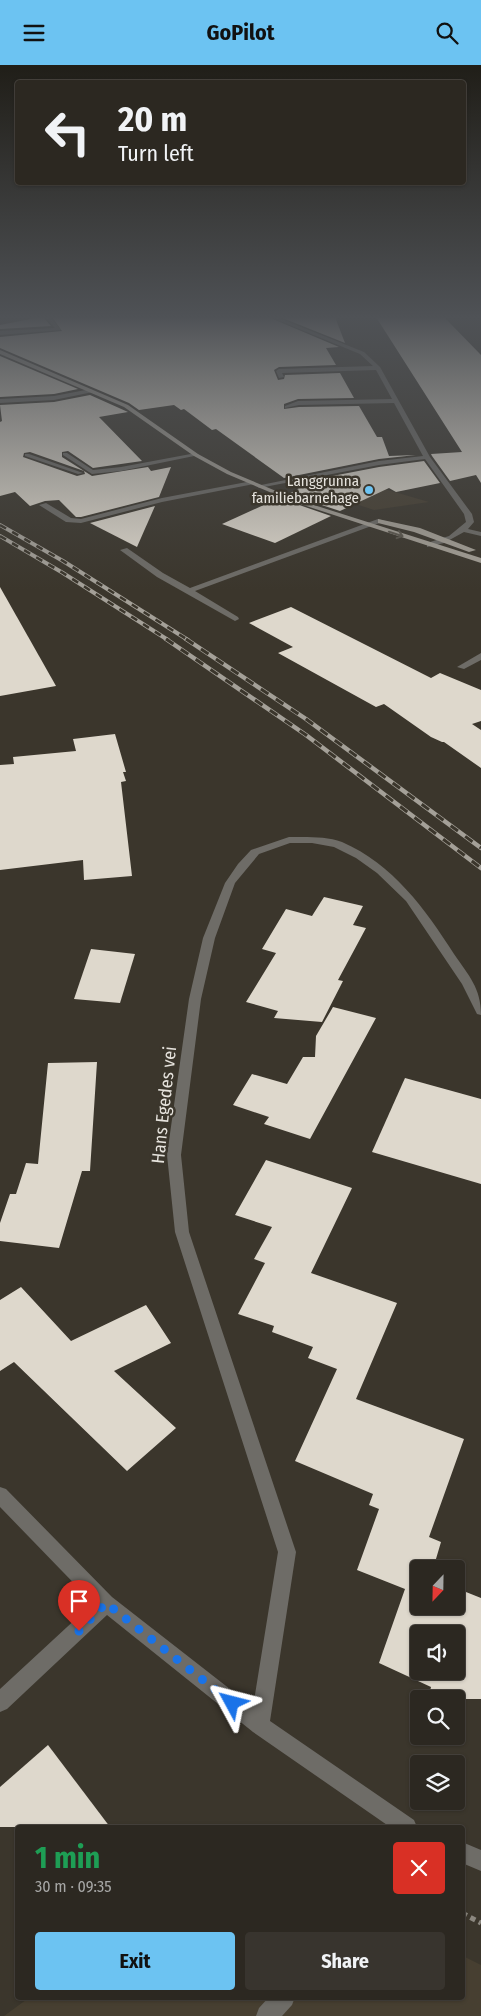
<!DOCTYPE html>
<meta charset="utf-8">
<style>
:root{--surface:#2c2821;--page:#38342e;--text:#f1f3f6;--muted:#a6a6a5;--line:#48443f;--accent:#6cc3f2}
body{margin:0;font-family:"Fira Sans Condensed",sans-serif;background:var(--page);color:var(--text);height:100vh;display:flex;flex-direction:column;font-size:19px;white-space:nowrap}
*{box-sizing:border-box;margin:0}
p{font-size:16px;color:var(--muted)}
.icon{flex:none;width:28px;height:28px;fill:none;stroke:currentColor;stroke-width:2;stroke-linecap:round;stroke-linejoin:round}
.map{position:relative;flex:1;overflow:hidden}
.side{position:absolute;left:15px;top:1760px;width:450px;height:175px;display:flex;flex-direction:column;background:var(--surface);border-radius:5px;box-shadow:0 1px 4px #0004,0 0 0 1px var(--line)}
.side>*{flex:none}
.hud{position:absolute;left:15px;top:15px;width:451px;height:105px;border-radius:5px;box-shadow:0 1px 4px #0004,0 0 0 1px var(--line);background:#2c2821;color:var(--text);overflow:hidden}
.needle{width:32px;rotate:202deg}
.controls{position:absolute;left:410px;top:1495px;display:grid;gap:10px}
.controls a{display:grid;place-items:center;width:55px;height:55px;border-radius:5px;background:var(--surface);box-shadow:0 1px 4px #0004,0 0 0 1px var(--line);font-size:25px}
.pin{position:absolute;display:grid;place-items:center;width:42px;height:42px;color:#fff;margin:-51px -21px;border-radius:50% 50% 50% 0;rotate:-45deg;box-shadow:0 0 5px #0007}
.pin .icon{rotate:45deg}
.me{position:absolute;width:55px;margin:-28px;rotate:308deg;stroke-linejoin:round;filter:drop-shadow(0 0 4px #0008)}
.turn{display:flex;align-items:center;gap:18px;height:105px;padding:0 20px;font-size:22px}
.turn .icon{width:65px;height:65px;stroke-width:2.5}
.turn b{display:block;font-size:35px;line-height:42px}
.round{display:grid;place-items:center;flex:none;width:52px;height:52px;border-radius:5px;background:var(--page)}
.summary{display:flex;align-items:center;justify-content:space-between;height:85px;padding:0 20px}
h1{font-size:30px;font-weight:700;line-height:38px;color:#1e9e55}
.cta{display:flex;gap:10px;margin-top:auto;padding:10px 20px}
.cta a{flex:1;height:58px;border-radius:5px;background:var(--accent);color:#111;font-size:20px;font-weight:700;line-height:58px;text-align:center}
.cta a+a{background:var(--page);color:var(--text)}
header{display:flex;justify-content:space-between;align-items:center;height:65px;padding:0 20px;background:var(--accent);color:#111;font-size:22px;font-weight:700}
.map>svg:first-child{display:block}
</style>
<header><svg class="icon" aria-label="menu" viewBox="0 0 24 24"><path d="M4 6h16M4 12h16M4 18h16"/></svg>GoPilot<svg class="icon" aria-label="search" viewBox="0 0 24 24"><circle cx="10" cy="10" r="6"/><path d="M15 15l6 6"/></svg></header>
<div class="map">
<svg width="481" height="1951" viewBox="0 0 481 1951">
<rect width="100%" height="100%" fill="#3b362c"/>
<g fill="#473f31">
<path d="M364,418L429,437L374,445L334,432Z"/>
<path d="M463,1891L481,1900V1951H4L30,1932H462Z"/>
</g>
<g fill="#ded8cc" fill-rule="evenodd">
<path d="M41,252H43L51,261L0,264V260Z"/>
<path d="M52,252H268L339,282L326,283L336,300L279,302L274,305L278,315L284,314L285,310L340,308L354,333L298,334L284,339V344L299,342L359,341L377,372H382L389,391L416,390L379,394L284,413L216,364L212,365L184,344L181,345L174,340L139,345L129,338L0,283V272L62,266Z"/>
<path d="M280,252H335L345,278Z"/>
<path d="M376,252H444L481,290V418L476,410L450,416L432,391L431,389L462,387Z"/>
<path d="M0,291L78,324L54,329L0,332Z"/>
<path d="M90,330L128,347L99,352L142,396L93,403L68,386L62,387V392L92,411L148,402L151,406L171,402L159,432L81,452H76L59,435L45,436L30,441L15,427L0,431V357L2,356L0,340L54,337ZM30,387L84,406L85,409L77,411L23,392L24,388Z"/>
<path d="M424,396L440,418L396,427L389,423L340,446L288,429L299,424L291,419L379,402Z"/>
<path d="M279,433L331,451L275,478L222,459Z"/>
<path d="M155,441L137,482L90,458Z"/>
<path d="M0,522L56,621L0,631Z"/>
<path d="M291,542L431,613L440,608L481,625V656L472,659L481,665V703L444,677H442L431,672L384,639L376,642L278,588L293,582L249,558Z"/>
<path d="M115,669L126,707H123L126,716L121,717L132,811L84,815L83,795L0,805V700L14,699L13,692L76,686L73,674Z"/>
<path d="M324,832L363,841L353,860L366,863L338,915L343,916L322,957L274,953L278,946L246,937L276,888L262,884L286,844L312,851Z"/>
<path d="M91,884L135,889L120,938L74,934Z"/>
<path d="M333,942L376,953L310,1074L264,1059L269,1052L233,1040L252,1009L287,1019L303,992H315L316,971Z"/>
<path d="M97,997L90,1106H82L59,1183L0,1176V1158L10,1129H16L26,1098L38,1099L48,998Z"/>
<path d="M405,1013L481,1034V1119L372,1087Z"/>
<path d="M266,1095L352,1123L311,1208L397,1238L356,1334L464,1374L429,1472L441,1477L433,1504H419V1541H456V1523L481,1533V1634H428L431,1622L379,1598L405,1524L357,1505L379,1444L369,1440L373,1429L295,1396L337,1304L308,1293L313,1282L272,1267L274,1261L238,1249L265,1198L254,1194L272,1162L235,1150ZM419,1569H456V1606H419Z"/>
<path d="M21,1222L71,1276L146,1240L171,1278L114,1306L176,1363L127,1406L14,1297L0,1306V1235Z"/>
<path d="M48,1680L110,1762H0V1722Z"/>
</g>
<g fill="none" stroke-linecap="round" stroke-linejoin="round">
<path stroke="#8b877f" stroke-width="5" stroke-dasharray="5.5 4" stroke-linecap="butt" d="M462,1848L481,1858"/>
<g fill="#6e6c67" fill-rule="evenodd">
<path d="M45,252H50L61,265L0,270V266L55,263Z"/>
<path d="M270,252H276L364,287L380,302L430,392L472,449L474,457L468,464L481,467V471L464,467L444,478L427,482V478L449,471L466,457L464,449L425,394L379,400L259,423L258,422L261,420L379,396L423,391L394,338L299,340L285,343V341L298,336L392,334L376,305L282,308L284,312L279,313L276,306L279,304L373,301L360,289Z"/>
<path d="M91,324L93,327L54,335L0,338V334L54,331Z"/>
<path d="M63,388H67L93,405L121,402L196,388L199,390L121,406L92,409L63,390Z"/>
<path d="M25,389H29L83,408L78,409L25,391Z"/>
<path d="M252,416L254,417V419L162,437L81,458L66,457L39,440L46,438L71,453L81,454L162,433Z"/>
<path d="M378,454L385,456L195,526L238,552L239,554L235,556L157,512L120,485L127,483L163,508L190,523Z"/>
<path d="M481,588V595L464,604L457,602Z"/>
<path d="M289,772C306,772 326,771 342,777C393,799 425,844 454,889C469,911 481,923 481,950L477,949L462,919L406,836L377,808L356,793L334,782L312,778H290L259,789L235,818L215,873L201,934L181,1090L189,1167L296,1487L270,1656L414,1755L417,1762H390L253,1667L107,1550L7,1644L0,1647V1624L93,1538L0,1442V1422L6,1424L112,1532L253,1642L278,1487L175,1167L167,1090L189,934L203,873L225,818L238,799L251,785Z"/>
<path d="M462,1777L481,1785V1806L462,1798Z"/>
<path d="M269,1932H295L292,1940L282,1951H256L259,1943Z"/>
</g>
<g fill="#a5a096" fill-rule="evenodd">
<path d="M0,285L128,340L198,389L231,407L295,434L481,493V498L291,436L227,409L194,391L124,342L0,289Z"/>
<path d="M378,454L420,463L476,485L469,487L414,467L378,458Z"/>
</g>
<g stroke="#a4a098" stroke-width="4">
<g id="rail-far1">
<path d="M0,460L63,496L188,575"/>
<path d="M0,471L63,508L168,575"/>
</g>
</g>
<g stroke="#a4a098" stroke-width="4.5">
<g id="rail">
<path d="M166,574L306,670L481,803"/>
<path d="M186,574L306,654L481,783"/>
</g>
</g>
<use href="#rail-far1" stroke="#3b362c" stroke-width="2.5" stroke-dasharray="7" stroke-linecap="butt"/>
<use href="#rail" stroke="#3b362c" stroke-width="3" stroke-dasharray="9" stroke-linecap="butt"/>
</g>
<defs><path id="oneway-shaft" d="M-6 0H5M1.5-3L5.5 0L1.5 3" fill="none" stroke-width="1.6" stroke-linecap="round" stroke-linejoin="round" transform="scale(1.25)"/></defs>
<use stroke="#5b564c" href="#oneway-shaft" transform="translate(396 469) rotate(18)"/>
<linearGradient id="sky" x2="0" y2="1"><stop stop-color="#201e18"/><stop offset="0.48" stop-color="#4f5256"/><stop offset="1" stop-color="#4f5256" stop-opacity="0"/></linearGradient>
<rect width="481" height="525" fill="url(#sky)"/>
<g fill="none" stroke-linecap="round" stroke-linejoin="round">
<path stroke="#1a73e8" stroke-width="9" stroke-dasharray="0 16.2" d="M79,1566L106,1538L232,1638"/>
</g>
<circle fill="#6cc3f2" stroke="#3b362c" stroke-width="2" cx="369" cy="425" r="5"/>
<g text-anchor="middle" stroke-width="5" stroke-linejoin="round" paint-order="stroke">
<g font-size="15" fill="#e6e3dd" stroke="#3b362c" text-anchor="end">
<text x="359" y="421">Langgrunna<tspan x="359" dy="17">familiebarnehage</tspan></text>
</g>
<g font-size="18" fill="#e6e3dd" stroke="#3b362c">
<text transform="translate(164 1040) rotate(-84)" y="6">Hans Egedes vei</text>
</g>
</g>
</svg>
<div class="controls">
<a><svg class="needle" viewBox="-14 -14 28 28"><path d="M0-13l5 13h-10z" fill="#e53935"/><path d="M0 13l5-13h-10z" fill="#a6a6a5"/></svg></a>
<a><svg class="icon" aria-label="sound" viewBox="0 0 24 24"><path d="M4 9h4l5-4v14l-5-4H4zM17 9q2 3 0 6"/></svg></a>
<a><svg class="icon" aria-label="search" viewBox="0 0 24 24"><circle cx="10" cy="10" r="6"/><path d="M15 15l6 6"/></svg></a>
<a><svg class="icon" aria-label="layers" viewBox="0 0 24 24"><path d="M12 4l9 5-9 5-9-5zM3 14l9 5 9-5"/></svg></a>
</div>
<div class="pin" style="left:79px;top:1566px;background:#d93025"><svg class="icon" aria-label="arrive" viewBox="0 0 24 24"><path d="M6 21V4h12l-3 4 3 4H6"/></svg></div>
<svg class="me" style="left:232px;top:1638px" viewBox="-20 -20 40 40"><path d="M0-17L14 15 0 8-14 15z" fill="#1a73e8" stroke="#fff" stroke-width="4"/></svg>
<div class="hud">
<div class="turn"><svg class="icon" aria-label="left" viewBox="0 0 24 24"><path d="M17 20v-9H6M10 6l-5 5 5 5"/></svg><div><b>20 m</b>Turn left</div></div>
</div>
<section class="side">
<div class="summary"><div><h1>1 min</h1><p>30 m · 09:35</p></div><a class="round" style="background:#d93025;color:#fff"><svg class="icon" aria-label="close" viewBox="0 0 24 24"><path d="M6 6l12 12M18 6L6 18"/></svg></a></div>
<div class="cta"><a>Exit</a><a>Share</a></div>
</section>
</div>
